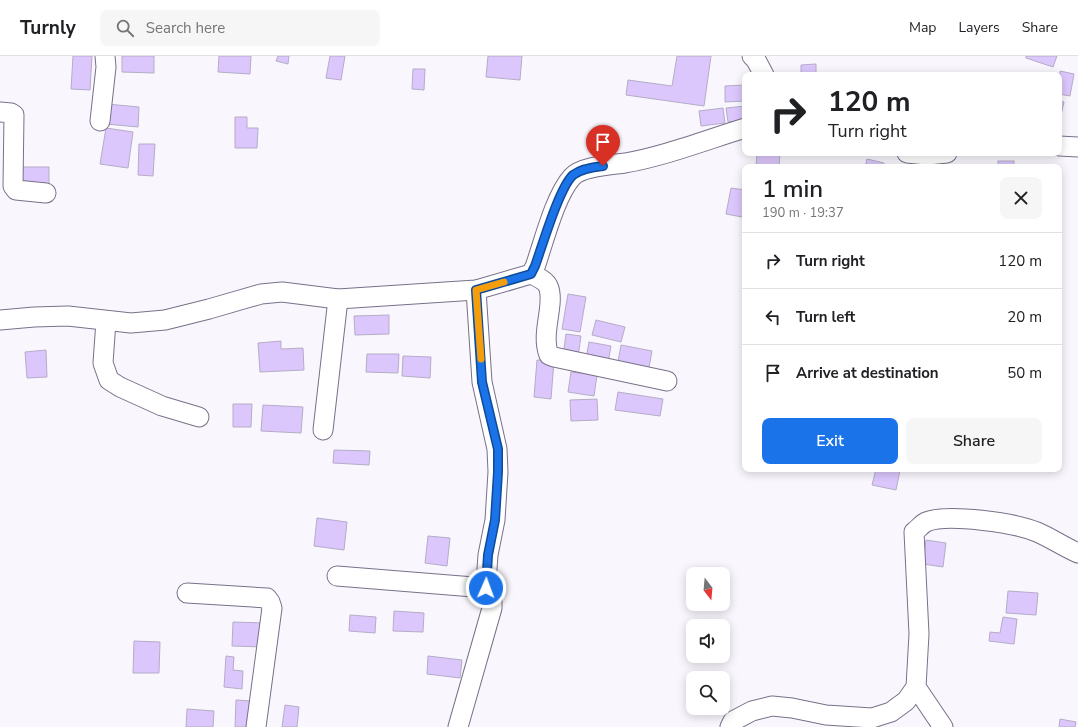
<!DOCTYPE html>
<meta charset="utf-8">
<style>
:root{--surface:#fff;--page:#f6f6f6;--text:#202124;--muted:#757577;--line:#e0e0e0;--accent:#1a73e8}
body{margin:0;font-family:"Nunito Sans",sans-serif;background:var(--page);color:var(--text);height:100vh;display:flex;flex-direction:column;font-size:15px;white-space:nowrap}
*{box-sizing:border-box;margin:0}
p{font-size:13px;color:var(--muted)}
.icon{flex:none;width:22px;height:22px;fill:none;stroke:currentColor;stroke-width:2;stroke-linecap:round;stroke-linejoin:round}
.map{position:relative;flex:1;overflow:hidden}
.drawer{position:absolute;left:742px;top:108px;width:320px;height:308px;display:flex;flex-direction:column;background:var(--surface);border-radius:8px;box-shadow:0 2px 10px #0003}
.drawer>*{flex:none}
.top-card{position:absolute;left:742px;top:16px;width:320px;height:84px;border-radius:8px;box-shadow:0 2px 10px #0003;background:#fff;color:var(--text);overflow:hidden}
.needle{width:26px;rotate:164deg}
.buttons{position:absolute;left:686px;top:511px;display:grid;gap:8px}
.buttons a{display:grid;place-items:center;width:44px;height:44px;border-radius:8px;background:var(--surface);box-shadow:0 2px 10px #0003;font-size:20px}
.pin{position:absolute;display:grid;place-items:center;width:34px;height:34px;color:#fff;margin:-41px -17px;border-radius:50% 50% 50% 0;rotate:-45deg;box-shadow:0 0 4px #0007}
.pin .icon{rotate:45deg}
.me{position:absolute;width:44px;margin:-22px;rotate:2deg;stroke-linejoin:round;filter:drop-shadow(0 0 3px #0008)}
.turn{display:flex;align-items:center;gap:14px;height:84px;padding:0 20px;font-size:18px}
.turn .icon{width:52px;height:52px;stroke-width:2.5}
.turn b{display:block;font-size:28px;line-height:34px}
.round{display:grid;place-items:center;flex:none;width:42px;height:42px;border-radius:8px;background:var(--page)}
.overview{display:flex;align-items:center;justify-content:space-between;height:68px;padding:0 20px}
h1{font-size:24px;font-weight:600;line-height:30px}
.cta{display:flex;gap:8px;margin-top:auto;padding:8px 20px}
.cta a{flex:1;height:46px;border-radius:8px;background:var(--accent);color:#fff;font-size:16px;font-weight:600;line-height:46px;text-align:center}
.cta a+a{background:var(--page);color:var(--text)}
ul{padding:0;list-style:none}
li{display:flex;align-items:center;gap:12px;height:56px;padding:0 20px;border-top:1px solid var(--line)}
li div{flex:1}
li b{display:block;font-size:15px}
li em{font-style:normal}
header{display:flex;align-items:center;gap:24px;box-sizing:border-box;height:56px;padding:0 20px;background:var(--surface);border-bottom:1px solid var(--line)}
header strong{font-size:19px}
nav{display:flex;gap:22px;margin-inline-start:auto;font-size:14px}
.search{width:280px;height:36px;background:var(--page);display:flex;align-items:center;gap:10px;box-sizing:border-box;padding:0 14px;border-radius:8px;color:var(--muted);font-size:15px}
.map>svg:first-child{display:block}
</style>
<header>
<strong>Turnly</strong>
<div class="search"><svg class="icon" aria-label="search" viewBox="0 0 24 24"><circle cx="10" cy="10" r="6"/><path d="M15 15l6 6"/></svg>Search here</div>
<nav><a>Map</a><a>Layers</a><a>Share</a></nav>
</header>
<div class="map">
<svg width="1078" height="671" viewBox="0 0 1078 671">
<rect width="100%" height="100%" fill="#f9f7fd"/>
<g fill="#dbc7fc" stroke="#b5acc7">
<path d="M73,0H92L90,34L71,33Z"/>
<path d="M122,0H154V17L122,16Z"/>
<path d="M219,0H251L250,18L218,16Z"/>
<path d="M278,0H289L288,8L276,5Z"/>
<path d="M330,0H345L341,24L326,22Z"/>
<path d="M488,0H522L520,24L486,21Z"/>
<path d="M677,0H711L704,50L626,39L628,24L672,30Z"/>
<path d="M1026,0H1057L1053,11L1026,2Z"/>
<path d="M816,8V19H801V9Z"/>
<path d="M413,13H425L424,34L412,33Z"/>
<path d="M1060,15L1074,18L1070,40L1059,38Z"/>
<path d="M745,29V45L725,46V30Z"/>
<path d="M1059,45L1064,46L1059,68Z"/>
<path d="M107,48L139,51L138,71L106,68Z"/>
<path d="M745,50V64L728,66L726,52Z"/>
<path d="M723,52L725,67L701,70L699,55Z"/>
<path d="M235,61H247V72H258L257,92H235Z"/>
<path d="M106,72L133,76L128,112L100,108Z"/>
<path d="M139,88H155L153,120L138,119Z"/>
<path d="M757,97H780L779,111H756Z"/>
<path d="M867,103L884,107L883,111H865Z"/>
<rect x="998" y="105" width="16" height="6"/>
<rect x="20" y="111" width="29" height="23"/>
<path d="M731,132L745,134V145L742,161L726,158Z"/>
<path d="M568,238L586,241L580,276L562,273Z"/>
<path d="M389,259V278L355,279L354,260Z"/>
<path d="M596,264L625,271L621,286L592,279Z"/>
<path d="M566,278L581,280L578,301L563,300Z"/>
<path d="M281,285V293L303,292L304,314L260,316L258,287Z"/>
<path d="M589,286L611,290L608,307L586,303Z"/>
<path d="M621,289L652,295L648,317L617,311Z"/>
<path d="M46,294L47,321L27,322L25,296Z"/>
<path d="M367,298H399L398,317L366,316Z"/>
<path d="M403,300L431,301L430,322L402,320Z"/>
<path d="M537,304L554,305L551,343L534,341Z"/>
<path d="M571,316L597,319L594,340L568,336Z"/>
<path d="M618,336L663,343L660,360L615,354Z"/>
<path d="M597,343L598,364L571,365L570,344Z"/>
<path d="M233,348H252L251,371H233Z"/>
<path d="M263,349L303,351L301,377L261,375Z"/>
<path d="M334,394L370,395L369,409L333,407Z"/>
<path d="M876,413L900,414L896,434L872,429Z"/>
<path d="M317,462L347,466L344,494L314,490Z"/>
<path d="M428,480L450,482L447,510L425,507Z"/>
<path d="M926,484L946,487L943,511L923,508Z"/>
<path d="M1008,535L1038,537L1036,559L1006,557Z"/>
<path d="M394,555L424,557L423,576L393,575Z"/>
<path d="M350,559L376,561L375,577L349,575Z"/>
<path d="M1003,561L1017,563L1014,588L989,585L990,576L1000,577Z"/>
<path d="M233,566L265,567L264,591L232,590Z"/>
<path d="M134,585L160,586L159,617H133Z"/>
<path d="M226,600L234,601L233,614L243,615L242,633L224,631Z"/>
<path d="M428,600L462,604L460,622L427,618Z"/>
<path d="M236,644L253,645L251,671H235Z"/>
<path d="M285,649L299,651L297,671H282Z"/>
<path d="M187,653L214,655L213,671H186Z"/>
<path d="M1060,663L1076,666L1075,671H1059Z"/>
</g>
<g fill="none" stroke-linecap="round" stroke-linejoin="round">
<g stroke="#797089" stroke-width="21">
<g id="street">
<path d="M752,0L756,4L764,19"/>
<path d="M0,56L11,57L14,59L13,130L16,134L46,137"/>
<path d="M100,65L106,11L105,0"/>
<path d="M1059,90L1078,91"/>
<path d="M907,97L927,99L947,97"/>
<path d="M531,218C537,221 545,224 548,230C556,247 540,277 549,299L554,301L667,325"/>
<path d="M0,264L34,261L68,260L131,267L165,264L209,253L261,238L282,236L338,243L476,234L531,218L535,211C544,185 555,140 572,121C582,110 611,109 625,107C665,100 706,84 745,72"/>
<path d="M106,265L103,307L109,324L120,331L162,350L199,361"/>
<path d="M323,374L338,243"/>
<path d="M337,520L486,532"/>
<path d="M187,537L267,542L270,546L272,552L256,671"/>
<path d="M916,631L943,671"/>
<path d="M458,671L492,552V541L486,532L487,513L488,499L495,464L498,416L497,393L482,326L476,234"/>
<path d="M730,671L733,665L752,655L772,650L792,652L826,659L872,662L891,656L906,645L916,631L919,578L914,476C918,473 922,468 926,466C947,457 1016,467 1037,476C1051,482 1064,491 1078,497"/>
</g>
</g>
<use href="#street" stroke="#fff" stroke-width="19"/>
</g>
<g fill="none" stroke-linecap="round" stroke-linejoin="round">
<g stroke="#114b97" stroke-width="10">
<path id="route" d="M486,532L488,499L495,464L498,416V393L482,326L476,234L531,218L535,210C542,191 559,132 573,119C581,113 593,111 603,110"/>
</g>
<use href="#route" stroke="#1a73e8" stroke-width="7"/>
<path stroke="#f59e0b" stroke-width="7" d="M481,303L476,234L504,226"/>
</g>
</svg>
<div class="buttons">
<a><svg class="needle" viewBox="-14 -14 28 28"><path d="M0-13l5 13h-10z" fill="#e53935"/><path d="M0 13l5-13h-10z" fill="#757577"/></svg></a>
<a><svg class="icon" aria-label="sound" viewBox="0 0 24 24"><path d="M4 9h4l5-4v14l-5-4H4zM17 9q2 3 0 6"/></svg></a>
<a><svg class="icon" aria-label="search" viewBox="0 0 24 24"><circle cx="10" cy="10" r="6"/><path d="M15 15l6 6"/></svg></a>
</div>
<div class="pin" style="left:603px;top:110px;background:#d93025"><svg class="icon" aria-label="arrive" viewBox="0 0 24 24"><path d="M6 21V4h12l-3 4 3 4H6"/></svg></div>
<svg class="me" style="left:486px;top:532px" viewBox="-20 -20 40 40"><circle r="17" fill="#1a73e8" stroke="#fff" stroke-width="3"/><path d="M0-11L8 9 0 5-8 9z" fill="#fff"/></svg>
<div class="top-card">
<div class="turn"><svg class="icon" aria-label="right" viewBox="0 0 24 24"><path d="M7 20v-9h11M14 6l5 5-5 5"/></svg><div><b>120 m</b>Turn right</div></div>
</div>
<section class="drawer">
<div class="overview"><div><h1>1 min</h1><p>190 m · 19:37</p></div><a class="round"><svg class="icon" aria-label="close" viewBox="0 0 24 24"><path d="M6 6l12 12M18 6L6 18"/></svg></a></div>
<ul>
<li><svg class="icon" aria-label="right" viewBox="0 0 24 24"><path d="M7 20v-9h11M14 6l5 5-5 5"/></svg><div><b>Turn right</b></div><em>120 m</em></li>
<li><svg class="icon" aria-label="left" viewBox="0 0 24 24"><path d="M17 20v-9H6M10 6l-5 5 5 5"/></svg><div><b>Turn left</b></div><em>20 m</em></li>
<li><svg class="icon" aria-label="arrive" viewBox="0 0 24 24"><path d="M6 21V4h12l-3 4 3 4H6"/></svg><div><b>Arrive at destination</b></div><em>50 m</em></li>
</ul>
<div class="cta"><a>Exit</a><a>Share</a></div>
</section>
</div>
